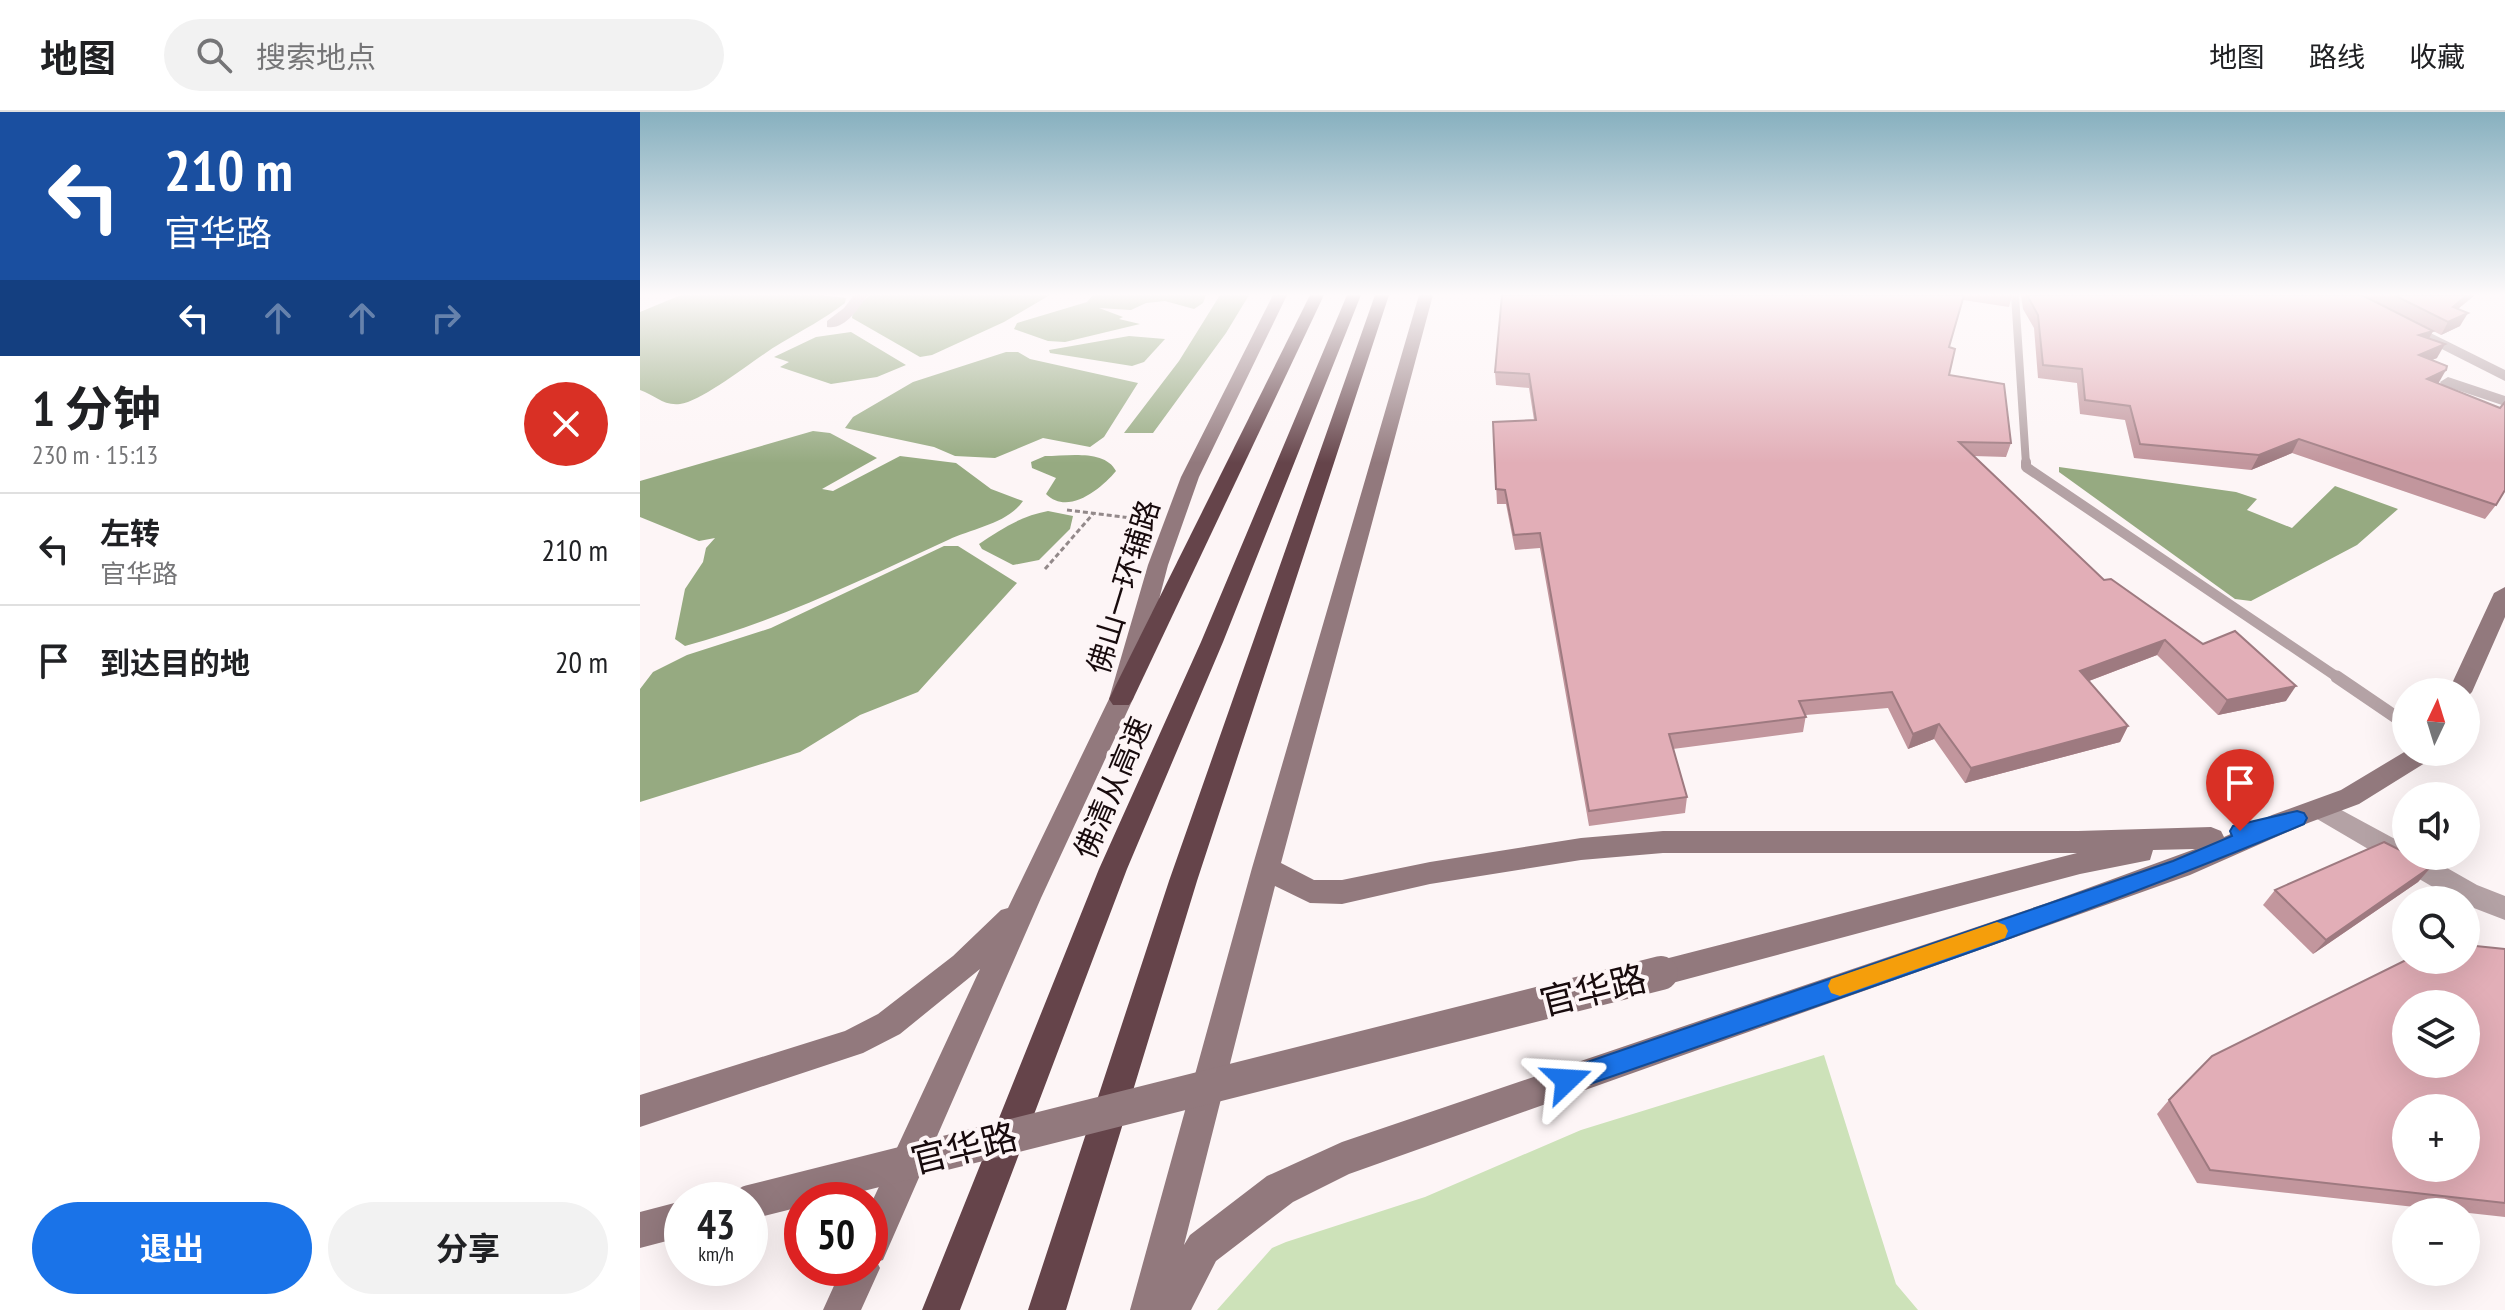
<!DOCTYPE html>
<html lang="zh">
<meta charset="utf-8">
<style>
:root{--surface:#fff;--page:#f2f2f2;--text:#202124;--muted:#757577;--line:#e0e0e0;--accent:#1a73e8}
body{margin:0;font-family:"PT Sans Narrow","Noto Sans SC",sans-serif;background:var(--page);color:var(--text);height:100vh;display:flex;flex-direction:column;font-size:30px;white-space:nowrap}
*{box-sizing:border-box;margin:0}
p{font-size:26px;color:var(--muted)}
.icon{flex:none;width:44px;height:44px;fill:none;stroke:currentColor;stroke-width:2;stroke-linecap:round;stroke-linejoin:round}
.map{position:relative;flex:1;overflow:hidden}
.panel{display:flex;flex-direction:column;background:var(--surface);width:640px}
.panel>*{flex:none}
.top-card{background:#1a4fa0;color:#fff;overflow:hidden}
.needle{width:52px;rotate:4deg}
.controls{position:absolute;left:1752px;top:566px;display:grid;gap:16px}
.controls a{display:grid;place-items:center;width:88px;height:88px;border-radius:50%;background:var(--surface);box-shadow:0 8px 32px #0002;font-size:40px}
.speed{position:absolute;left:24px;top:1070px;display:flex;gap:16px;font-size:40px;font-weight:700;text-align:center}
.speed>*{display:grid;place-content:center;width:104px;height:104px;border-radius:50%;background:var(--surface);box-shadow:0 8px 32px #0002;line-height:1}
.speed small{font-size:20px;font-weight:400}
.speed .limit{border:12px solid #d22;background:#fff;color:#111}
.pin{position:absolute;display:grid;place-items:center;width:68px;height:68px;color:#fff;margin:-82px -34px;border-radius:50% 50% 50% 0;rotate:-45deg;box-shadow:0 0 8px #0007}
.pin .icon{rotate:45deg}
.me{position:absolute;width:88px;margin:-44px;rotate:70deg;stroke-linejoin:round;filter:drop-shadow(0 0 6px #0008)}
.turn{display:flex;align-items:center;gap:28px;height:168px;padding:0 32px;font-size:36px}
.turn .icon{width:104px;height:104px;stroke-width:2.5}
.turn b{display:block;font-size:56px;line-height:68px}
.lanes{display:flex;align-items:center;height:76px;padding:0 32px;background:#0003;justify-content:center;gap:40px;direction:ltr}
.lanes .off{opacity:.35}
.round{display:grid;place-items:center;flex:none;width:84px;height:84px;border-radius:42px;background:var(--page)}
.headline{display:flex;align-items:center;justify-content:space-between;height:136px;padding:0 32px}
h1{font-size:48px;font-weight:700;line-height:60px}
.button{display:flex;gap:16px;margin-top:auto;padding:16px 32px}
.button a{flex:1;height:92px;border-radius:48px;background:var(--accent);color:#fff;font-size:32px;font-weight:700;line-height:92px;text-align:center}
.button a+a{background:var(--page);color:var(--text)}
ul{padding:0;list-style:none}
li{display:flex;align-items:center;gap:24px;height:112px;padding:0 32px;border-top:2px solid var(--line)}
li div{flex:1}
li b{display:block;font-size:30px}
li em{font-style:normal}
header{display:flex;align-items:center;gap:48px;box-sizing:border-box;height:112px;padding:0 40px;background:var(--surface);border-bottom:2px solid var(--line)}
header strong{font-size:38px}
nav{display:flex;gap:44px;margin-inline-start:auto;font-size:28px}
.search{width:560px;height:72px;background:var(--page);display:flex;align-items:center;gap:20px;box-sizing:border-box;padding:0 28px;border-radius:44px;color:var(--muted);font-size:30px}
main{display:flex;flex:1;min-height:0}
.map>svg:first-child{display:block}
</style>
<header>
<strong>地图</strong>
<div class="search"><svg class="icon" aria-label="search" viewBox="0 0 24 24"><circle cx="10" cy="10" r="6"/><path d="M15 15l6 6"/></svg>搜索地点</div>
<nav><a>地图</a><a>路线</a><a>收藏</a></nav>
</header>
<main>
<section class="panel">
<div class="top-card">
<div class="turn"><svg class="icon" aria-label="left" viewBox="0 0 24 24"><path d="M17 20v-9H6M10 6l-5 5 5 5"/></svg><div><b>210 m</b>官华路</div></div>
<div class="lanes"><svg class="icon" aria-label="left" viewBox="0 0 24 24"><path d="M17 20v-9H6M10 6l-5 5 5 5"/></svg><svg class="icon off" aria-label="ahead" viewBox="0 0 24 24"><path d="M12 20V5M6 11l6-6 6 6"/></svg><svg class="icon off" aria-label="ahead" viewBox="0 0 24 24"><path d="M12 20V5M6 11l6-6 6 6"/></svg><svg class="icon off" aria-label="right" viewBox="0 0 24 24"><path d="M7 20v-9h11M14 6l5 5-5 5"/></svg></div>
</div>
<div class="headline"><div><h1>1 分钟</h1><p>230 m · 15:13</p></div><a class="round" style="background:#d93025;color:#fff"><svg class="icon" aria-label="close" viewBox="0 0 24 24"><path d="M6 6l12 12M18 6L6 18"/></svg></a></div>
<ul>
<li><svg class="icon" aria-label="left" viewBox="0 0 24 24"><path d="M17 20v-9H6M10 6l-5 5 5 5"/></svg><div><b>左转</b><p>官华路</p></div><em>210 m</em></li>
<li><svg class="icon" aria-label="arrive" viewBox="0 0 24 24"><path d="M6 21V4h12l-3 4 3 4H6"/></svg><div><b>到达目的地</b></div><em>20 m</em></li>
</ul>
<div class="button"><a>退出</a><a>分享</a></div>
</section>
<div class="map">
<svg width="1865" height="1198" viewBox="0 0 1865 1198">
<rect width="100%" height="100%" fill="#fdf5f6"/>
<path fill="#cde2b9" d="M1184,943L1256,1172L1278,1198H577L632,1136L646,1130L785,1085L941,1018Z"/>
<g fill="#96aa81">
<path d="M182,183L206,186L205,191C184,207 163,218 141,231C118,244 64,289 40,292C23,294 15,283 0,278V200L41,183Z"/>
<path d="M230,183H410L364,210L292,243L280,245L212,206L213,198Z"/>
<path d="M453,183H566L563,191L554,197L525,189L506,191L491,198L459,196L483,205L479,207L500,212L425,230L408,229L374,217L377,211L447,190Z"/>
<path d="M580,183H609L586,221L513,321H484L539,249Z"/>
<path d="M211,220L266,253L237,265L191,272L140,255L149,250L134,245L176,225Z"/>
<path d="M489,224L525,227L504,250L492,254L410,241L409,238Z"/>
<path d="M366,240H378L390,247L498,271L464,325L450,335L403,326L355,346L315,344L294,335L205,316L213,305L273,270Z"/>
<path d="M173,319L190,321L237,346L182,377L193,379L260,344L316,351L351,377L383,389C367,412 333,416 308,428C221,468 138,509 45,534L35,527L45,477L63,450L66,436L75,426L59,429L0,405V369Z"/>
<path d="M405,344C427,344 465,337 476,359C461,377 428,404 406,382L416,366L392,356L391,350Z"/>
<path d="M1419,355L1596,380L1617,387L1607,398L1652,416L1695,374L1758,397L1717,433L1611,489L1595,487L1419,360Z"/>
<path d="M408,399L433,404L430,417L399,448L373,453L342,437L339,432C361,417 381,404 408,399Z"/>
<path d="M304,434H318L377,471L278,580L220,603L160,640L0,690V577L13,560L47,543L131,516Z"/>
</g>
<g fill="none" stroke-linecap="round" stroke-linejoin="round">
<g stroke="#93898a" stroke-width="3" stroke-dasharray="5 3" stroke-linecap="butt">
<path d="M427,398L515,409"/>
<path d="M405,457L453,402"/>
</g>
<path stroke="#b4a2a5" stroke-width="8" d="M1375,183L1386,352"/>
<path stroke="#b4a2a5" stroke-width="10" d="M1386,350V355L1700,567"/>
<path stroke="#b4a2a5" stroke-width="13" d="M1697,565L1766,612"/>
<g fill="#b4a2a5" fill-rule="evenodd">
<path d="M214,183H228C218,197 205,218 187,215V209L204,196Z"/>
<path d="M1695,183H1714L1865,258V269Z"/>
<path d="M1808,265L1865,284V294L1802,273L1800,270Z"/>
<path d="M1681,687L1766,733V744H1786L1837,773L1865,784V808L1826,793V788H1815L1672,704L1668,697L1672,690Z"/>
</g>
<g fill="#92797d" fill-rule="evenodd">
<path d="M633,183H647L559,365L528,453L493,587L401,786L243,1148L237,1150L240,1156L221,1198H183L202,1156H230V1094L340,857L260,922L223,941L0,1015V983L205,919L238,902L313,844L361,798L368,796L469,587L508,453L541,365Z"/>
<path d="M779,183H793L641,751L674,768H702L790,750L941,726L1023,719H1438L1571,715L1581,719L1584,725L1632,703L1701,678L1766,639L1796,640L1793,646L1719,692L1668,711L1550,763L709,1062L653,1090L576,1149L551,1198H490L612,756ZM1555,737L1407,791L702,1030L627,1064L550,1123L544,1133L635,774L670,791L702,792L790,772L941,748L1023,741H1437L1021,848L1010,852L1006,861L1010,870L1021,874L1440,762L1510,748L1513,738Z"/>
<path d="M1865,475V505L1832,580L1826,586V580H1808L1854,481Z"/>
<path d="M42,1089V1125L0,1136V1100Z"/>
</g>
<g fill="#65444a" fill-rule="evenodd">
<path d="M670,183H684L493,587L489,593H473L469,587Z"/>
<path d="M707,183H721L583,530L487,757L320,1198H282L459,757L561,530Z"/>
<path d="M735,183H749L557,769L426,1198H388L529,769Z"/>
</g>
<path stroke="#92797d" stroke-width="34" d="M110,1090L1021,861"/>
</g>
<g fill="#c2969d">
<path d="M862,183H1372L1369,195L1323,188L1309,236V263L1371,331L1366,345L1334,344L1464,468L1646,589L1578,603L1517,543L1449,569L1488,614L1480,630L1325,671L1294,627L1268,637L1248,596L1166,603L1163,620L1033,637L1047,685L1045,701L949,714L900,436L875,438L866,392H857L853,310L894,308L889,276L856,273L855,260Z"/>
<path d="M1381,183H1835L1818,197L1820,214L1801,223L1774,209L1793,219L1789,227L1797,246L1792,248L1798,272L1856,393L1845,407L1652,341L1611,358L1494,346L1485,308L1440,302L1437,271L1398,266L1394,216L1383,197Z"/>
<path d="M1792,754L1778,770L1673,842L1623,793L1635,778Z"/>
<path d="M1865,837V1105L1557,1071L1517,1002L1529,988Z"/>
</g>
<g fill="#9e7a80">
<path d="M1827,183H1835L1805,207L1813,195Z"/>
<path d="M1828,201L1820,214L1801,223L1808,210Z"/>
<path d="M1793,219L1786,232L1779,223Z"/>
<path d="M1805,232L1797,246L1771,256L1779,243Z"/>
<path d="M1806,258L1798,272L1787,267Z"/>
<path d="M1659,327L1652,341L1611,358L1619,343Z"/>
<path d="M1525,528L1517,543L1433,575L1440,559Z"/>
<path d="M1656,574L1646,589L1578,603L1587,588Z"/>
<path d="M1299,612L1294,627L1268,637L1273,622Z"/>
<path d="M1488,614L1480,630L1325,671L1331,656Z"/>
<path d="M1792,754L1778,770L1673,842L1686,828Z"/>
</g>
<g fill="#e2aeb7" stroke="#9e7a80" stroke-width="2" fill-rule="evenodd">
<path d="M862,183H1324L1309,235L1315,237L1309,263L1364,272L1371,331L1319,330L1464,468L1471,467L1563,532L1595,519L1656,574L1587,588L1525,528L1440,559L1488,614L1331,656L1299,612L1273,622L1252,580L1159,589L1166,605L1029,622L1047,685L949,699L900,421L874,423L865,378L856,377L853,310L896,308L889,262L855,260Z"/>
<path d="M1387,183H1722L1793,219L1779,223L1805,232L1779,243L1807,254L1806,258L1787,267L1860,296L1865,290V378L1856,393L1659,327L1619,343L1500,332L1490,294L1445,288L1442,257L1403,253L1398,203Z"/>
<path d="M1754,183H1827L1813,195L1828,201L1808,210Z"/>
<path d="M1744,730L1766,741V744H1771L1792,754L1686,828L1635,778Z"/>
<path d="M1826,833L1865,837V1091L1570,1058L1529,988L1572,944L1766,848H1826ZM1766,892H1826V952H1766ZM1766,996H1826V1056H1766Z"/>
</g>
<linearGradient id="sky" x2="0" y2="1"><stop stop-color="#87b0bf"/><stop offset="0.52" stop-color="#fefafb"/><stop offset="1" stop-color="#fefafb" stop-opacity="0"/></linearGradient>
<rect width="1865" height="351" fill="url(#sky)"/>
<path fill="#1a73e8" stroke="#114b97" stroke-width="2" d="M1657,699L1664,701L1667,706L1664,712C1423,813 1174,894 927,980L918,977L914,968L918,960L927,957L1533,749L1592,724L1590,719L1593,714Z"/>
<path fill="#f59e0b" d="M1357,810L1365,813L1368,819L1365,826L1200,884L1191,881L1188,874L1191,867Z"/>
<g text-anchor="middle" stroke-width="8" stroke-linejoin="round" paint-order="stroke">
<g font-size="30" fill="#180b0d" stroke="#fdf5f6">
<text transform="translate(484 475) rotate(-73)" y="10">佛山一环辅路</text>
<text transform="translate(473 676) rotate(-67)" y="10">佛清从高速</text>
</g>
<g font-size="36" fill="#180b0d" stroke="#fdf5f6">
<text transform="translate(953 878) rotate(-14)" y="13">官华路</text>
<text transform="translate(324 1036) rotate(-14)" y="13">官华路</text>
</g>
</g>
</svg>
<div class="controls">
<a><svg class="needle" viewBox="-14 -14 28 28"><path d="M0-13l5 13h-10z" fill="#e53935"/><path d="M0 13l5-13h-10z" fill="#757577"/></svg></a>
<a><svg class="icon" aria-label="sound" viewBox="0 0 24 24"><path d="M4 9h4l5-4v14l-5-4H4zM17 9q2 3 0 6"/></svg></a>
<a><svg class="icon" aria-label="search" viewBox="0 0 24 24"><circle cx="10" cy="10" r="6"/><path d="M15 15l6 6"/></svg></a>
<a><svg class="icon" aria-label="layers" viewBox="0 0 24 24"><path d="M12 4l9 5-9 5-9-5zM3 14l9 5 9-5"/></svg></a>
<a>+</a>
<a>−</a>
</div>
<div class="speed"><div>43<small>km/h</small></div><div class="limit">50</div></div>
<div class="pin" style="left:1600px;top:719px;background:#d93025"><svg class="icon" aria-label="arrive" viewBox="0 0 24 24"><path d="M6 21V4h12l-3 4 3 4H6"/></svg></div>
<svg class="me" style="left:927px;top:968px" viewBox="-20 -20 40 40"><path d="M0-17L14 15 0 8-14 15z" fill="#1a73e8" stroke="#fff" stroke-width="4"/></svg>
</div>
</main>
